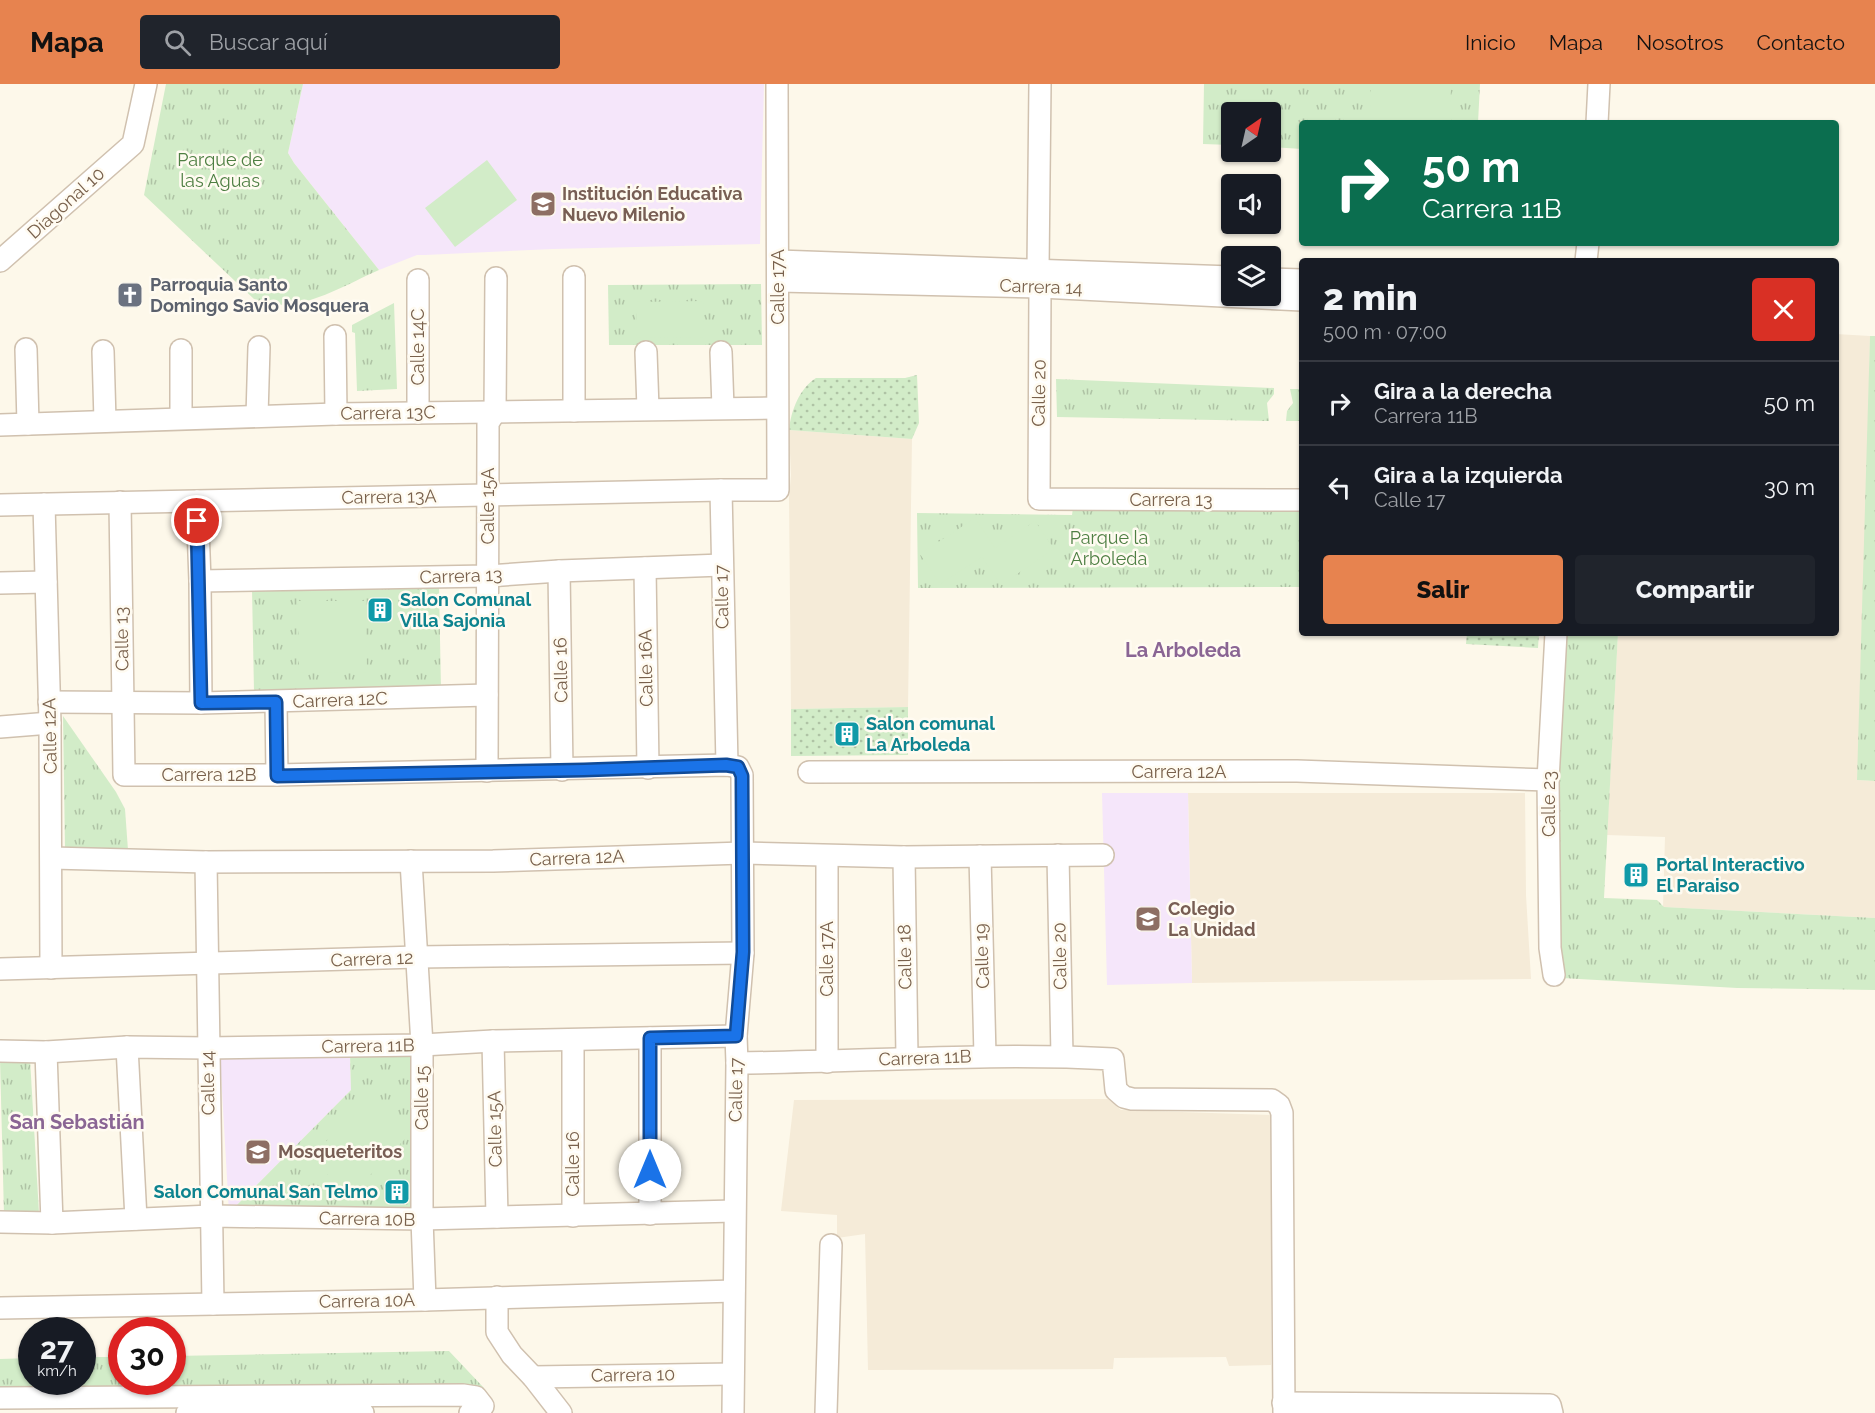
<!DOCTYPE html>
<html lang="es">
<meta charset="utf-8">
<style>
:root{--surface:#171b24;--page:#20242c;--text:#f1f3f6;--muted:#9ea1a6;--line:#363941;--accent:#e7834f}
body{margin:0;font-family:Raleway,sans-serif;background:var(--page);color:var(--text);height:100vh;display:flex;flex-direction:column;font-size:22px;white-space:nowrap}
*{box-sizing:border-box;margin:0}
p{font-size:20px;color:var(--muted)}
.icon{flex:none;width:33px;height:33px;fill:none;stroke:currentColor;stroke-width:2;stroke-linecap:round;stroke-linejoin:round}
.map{position:relative;flex:1;overflow:hidden}
.side{position:absolute;left:1299px;top:174px;width:540px;height:378px;display:flex;flex-direction:column;background:var(--surface);border-radius:6px;box-shadow:0 2px 4px #0004}
.side>*{flex:none}
.banner{position:absolute;left:1299px;top:36px;width:540px;height:126px;border-radius:6px;box-shadow:0 2px 4px #0004;background:#0b6e4f;color:#fff;overflow:hidden}
.needle{width:39px;rotate:34deg}
.tools{position:absolute;left:1221px;top:18px;display:grid;gap:12px}
.tools a{display:grid;place-items:center;width:60px;height:60px;border-radius:6px;background:var(--surface);box-shadow:0 2px 4px #0004;font-size:30px}
.speed{position:absolute;left:18px;top:1233px;display:flex;gap:12px;font-size:30px;font-weight:700;text-align:center}
.speed>*{display:grid;place-content:center;width:78px;height:78px;border-radius:50%;background:var(--surface);box-shadow:0 2px 4px #0004;line-height:1}
.speed small{font-size:15px;font-weight:400}
.speed .limit{border:9px solid #d22;background:#fff;color:#111}
.pin{position:absolute;display:grid;place-items:center;width:51px;height:51px;color:#fff;margin:-26px;border:3px solid #fff;border-radius:50%;box-shadow:0 2px 6px #0007}
.me{position:absolute;width:66px;margin:-33px;rotate:0deg;stroke-linejoin:round;filter:drop-shadow(0 0 4px #0008)}
.turn{display:flex;align-items:center;gap:21px;height:126px;padding:0 24px;font-size:27px}
.turn .icon{width:78px;height:78px;stroke-width:2.5}
.turn b{display:block;font-size:42px;line-height:51px}
.round{display:grid;place-items:center;flex:none;width:63px;height:63px;border-radius:6px;background:var(--page)}
.headline{display:flex;align-items:center;justify-content:space-between;height:102px;padding:0 24px}
h1{font-size:36px;font-weight:800;line-height:45px}
.cta{display:flex;gap:12px;margin-top:auto;padding:12px 24px}
.cta a{flex:1;height:69px;border-radius:6px;background:var(--accent);color:#111;font-size:24px;font-weight:800;line-height:69px;text-align:center}
.cta a+a{background:var(--page);color:var(--text)}
ul{padding:0;list-style:none}
li{display:flex;align-items:center;gap:18px;height:84px;padding:0 24px;border-top:2px solid var(--line)}
li div{flex:1}
li b{display:block;font-size:22px}
li em{font-style:normal}
header{display:flex;align-items:center;gap:36px;box-sizing:border-box;height:84px;padding:0 30px;background:var(--accent);color:#111}
header strong{font-size:28px}
nav{display:flex;gap:33px;margin-inline-start:auto;font-size:21px}
.search{width:420px;height:54px;background:var(--page);display:flex;align-items:center;gap:15px;box-sizing:border-box;padding:0 21px;border-radius:6px;color:var(--muted);font-size:22px}
.map>svg:first-child{display:block}
</style>
<header>
<strong>Mapa</strong>
<div class="search"><svg class="icon" aria-label="search" viewBox="0 0 24 24"><circle cx="10" cy="10" r="6"/><path d="M15 15l6 6"/></svg>Buscar aquí</div>
<nav><a>Inicio</a><a>Mapa</a><a>Nosotros</a><a>Contacto</a></nav>
</header>
<div class="map">
<svg width="1875" height="1329" viewBox="0 0 1875 1329">
<defs>
<pattern id="grass-dots" width="8" height="8" patternUnits="userSpaceOnUse" patternTransform="scale(1.5)"><rect width="8" height="8" fill="#d2ecc8"/><path d="M2 2h.1M6 6h.1" fill="none" stroke="#afc3a5" stroke-width="1.8" stroke-linecap="round"/></pattern>
<pattern id="park-tufts" width="24" height="20" patternUnits="userSpaceOnUse" patternTransform="scale(1.5)"><rect width="24" height="20" fill="#d2ecc8"/><path d="M3 7l-1-3M5 7V3M7 7l1-3M15 17l-1-3M17 17v-4M19 17l1-3" fill="none" stroke="#afc3a5"/></pattern>
</defs>
<rect width="100%" height="100%" fill="#fdf8ea"/>
<g fill="#f5ebd8">
<path d="M1836,250L1870,252L1864,574L1857,696L1875,697V834L1663,823L1665,753L1607,751L1618,549H1836Z"/>
<path d="M789,346L912,355L908,623L791,625L789,414L791,391Z"/>
<path d="M1188,709H1525L1526,811L1531,895L1192,899Z"/>
<path d="M1108,1015L1121,1026L1271,1031V1281L1229,1282L1226,1273L1114,1274L1113,1285L868,1286L865,1150L837,1154V1131L781,1127L794,1016Z"/>
</g>
<g fill="#f5e6fa">
<path d="M303,0H764L760,160L553,165L425,171H417L379,186L294,79L288,69Z"/>
<path d="M1102,709H1188L1192,899L1107,901Z"/>
<path d="M350,970L351,1006L229,1129L220,972Z"/>
</g>
<g fill="url(#grass-dots)">
<path d="M917,291L919,339L912,355L789,346C791,326 800,304 816,294H905Z"/>
<path d="M1467,549H1539L1538,564L1466,560Z"/>
<path d="M908,623V671L791,672V625Z"/>
</g>
<g fill="url(#park-tufts)">
<path d="M166,0H303L288,69L294,79L379,186C342,202 294,234 254,215L144,111Z"/>
<path d="M1204,0H1480L1478,39H1302V65L1271,63L1270,28H1232L1231,61L1203,60Z"/>
<path d="M761,200L762,261H609L608,201Z"/>
<path d="M394,219L397,305L357,307L355,249L352,248V241Z"/>
<path d="M1870,252H1875V697L1857,696Z"/>
<path d="M1056,295L1274,304V310L1267,319L1269,337L1057,333Z"/>
<path d="M1290,305H1302V337H1286L1287,327L1293,319Z"/>
<path d="M1073,424H1302V503L918,504L917,429L1072,431Z"/>
<path d="M439,503L441,606L254,608L252,505Z"/>
<path d="M1566,549H1618L1604,814L1657,816L1664,823L1875,834V906L1737,904L1562,894L1557,813V700Z"/>
<path d="M63,632L116,708L125,725L128,766L65,765Z"/>
<path d="M411,969L415,1126L229,1129L351,1006L350,970Z"/>
<path d="M0,975H30L39,1129L4,1131Z"/>
<path d="M449,1267L484,1304L167,1302L0,1305V1275L31,1274L32,1298H82L83,1273H121L122,1298H172L173,1272Z"/>
</g>
<g fill="#d2ecc8">
<path d="M1371,0H1451L1450,39H1370Z"/>
<path d="M487,76L517,116L455,163L425,124Z"/>
<path d="M703,217L704,253L637,254L636,218Z"/>
<path d="M975,434L995,464L1035,437L1054,465L1001,501L982,473L940,500L920,470Z"/>
<path d="M298,517H365L367,588L299,589Z"/>
<path d="M366,1016L406,1054L350,1112L310,1074Z"/>
</g>
<g fill="none" stroke-linecap="round" stroke-linejoin="round">
<g stroke="#d0c1af" stroke-width="24">
<g id="minor">
<path d="M1597,39L1599,0"/>
<path d="M0,177L133,60L146,0"/>
<path d="M778,177L1232,193"/>
<path d="M1586,177L1588,159"/>
<path d="M1038,185L1040,0"/>
<path d="M574,193V327"/>
<path d="M1270,195L1302,196"/>
<path d="M418,196V329"/>
<path d="M779,197L1040,203L1302,216"/>
<path d="M1040,203L1039,415L1302,416"/>
<path d="M335,252L336,330"/>
<path d="M26,265L28,340"/>
<path d="M103,267L105,337"/>
<path d="M646,268L648,325"/>
<path d="M721,268L723,324"/>
<path d="M257,332L259,263"/>
<path d="M181,334V266"/>
<path d="M0,341L336,330L777,324"/>
<path d="M721,406L727,681"/>
<path d="M197,417L200,497L201,619"/>
<path d="M120,418L124,691H277L727,681L738,683L742,691L743,869L736,952L737,979L733,1329"/>
<path d="M44,420L50,639L51,884"/>
<path d="M0,421L721,406H778L777,0"/>
<path d="M645,484L648,684"/>
<path d="M559,487L562,686"/>
<path d="M200,497L488,492L559,487L722,481"/>
<path d="M0,499L46,498"/>
<path d="M49,618L201,619L487,611"/>
<path d="M276,618L277,691"/>
<path d="M0,643L50,639"/>
<path d="M487,687L488,355V339L495,328L496,194"/>
<path d="M809,688L1297,687L1548,696"/>
<path d="M1058,771L1062,972"/>
<path d="M980,772L985,972"/>
<path d="M904,773L907,973"/>
<path d="M52,774L206,778L493,777L743,769L904,773L1103,771"/>
<path d="M411,777L422,961V1135L425,1216"/>
<path d="M206,778L213,1220"/>
<path d="M0,885L417,873L743,869"/>
<path d="M1554,891L1550,864L1548,696L1556,549"/>
<path d="M493,957L497,1133"/>
<path d="M127,963L136,1135"/>
<path d="M0,967L46,968L127,963L207,964L422,961L493,957L736,952"/>
<path d="M46,968L52,1139"/>
<path d="M827,978V773"/>
<path d="M737,979C863,978 987,968 1113,975L1116,1006L1124,1013L1132,1015L1272,1016L1279,1021L1282,1029L1284,1329"/>
<path d="M650,1130V954"/>
<path d="M573,1132V956"/>
<path d="M0,1138L52,1139L211,1132L422,1135L734,1127"/>
<path d="M497,1213V1248L512,1271L533,1293L561,1329"/>
<path d="M0,1224L425,1216L734,1207"/>
<path d="M533,1293L733,1290"/>
<path d="M0,1314L463,1311L476,1313L483,1322L477,1329H470"/>
<path d="M1283,1319L1550,1321L1552,1329"/>
<path d="M187,1329H363"/>
<path d="M826,1329L831,1161"/>
</g>
</g>
<use href="#minor" stroke="#fff" stroke-width="21"/>
</g>
<g fill="none" stroke-linecap="round" stroke-linejoin="round">
<g stroke="#114b97" stroke-width="15">
<path id="route" d="M197,437L201,619L276,618L277,692L584,686L726,681L738,683L742,692L743,868L736,952L650,954V1086"/>
</g>
<use href="#route" stroke="#1a73e8" stroke-width="10"/>
</g>
<defs>
<g id="school-square" transform="scale(1.35)"><rect x="-9" y="-9" width="18" height="18" rx="4" fill="#8d6e63" stroke="#fffbf1"/><path d="M0-5L7-2L0 1L-7-2ZM-4 1L0 2.5L4 1V4Q0 6-4 4Z" fill="#fff"/></g>
<g id="church-square" transform="scale(1.35)"><rect x="-9" y="-9" width="18" height="18" rx="4" fill="#6b7280" stroke="#fffbf1"/><path d="M-1.2-6h2.4v3.5h3.3v2.4h-3.3V6h-2.4V-.1h-3.3v-2.4h3.3Z" fill="#fff"/></g>
<g id="building-square" transform="scale(1.35)"><rect x="-9" y="-9" width="18" height="18" rx="4" fill="#0f9aa8" stroke="#fffbf1"/><path d="M-4-6H4V6H1V3H-1V6H-4ZM-2.5-4.3h1.7v1.8h-1.7ZM.8-4.3h1.7v1.8H.8ZM-2.5-1h1.7V.8h-1.7ZM.8-1h1.7V.8H.8Z" fill="#fff"/></g>
</defs>
<g fill-rule="evenodd">
<use href="#school-square" x="543" y="120"/>
<use href="#church-square" x="130" y="211"/>
<use href="#building-square" x="380" y="526"/>
<use href="#building-square" x="847" y="650"/>
<use href="#building-square" x="1636" y="791"/>
<use href="#school-square" x="1148" y="835"/>
<use href="#school-square" x="258" y="1068"/>
<use href="#building-square" x="397" y="1108"/>
</g>
<g text-anchor="middle" stroke-width="5" stroke-linejoin="round" paint-order="stroke">
<g font-size="18" fill="#4e7f43" stroke="#fffbf1">
<text x="220" y="82">Parque de<tspan x="220" dy="21">las Aguas</tspan></text>
<text x="1109" y="460">Parque la<tspan x="1109" dy="21">Arboleda</tspan></text>
</g>
<g font-size="18" font-weight="bold" fill="#785e54" stroke="#fffbf1" text-anchor="start">
<text x="562" y="116">Institución Educativa<tspan x="562" dy="21">Nuevo Milenio</tspan></text>
<text x="1168" y="831">Colegio<tspan x="1168" dy="21">La Unidad</tspan></text>
<text x="278" y="1074">Mosqueteritos</text>
</g>
<g font-size="18" fill="#79614c" stroke="#fffbf1">
<text transform="translate(66 119) rotate(-42)" y="6">Diagonal 10</text>
<text transform="translate(778 203) rotate(-90)" y="6">Calle 17A</text>
<text transform="translate(1041 203) rotate(2)" y="6">Carrera 14</text>
<text transform="translate(418 263) rotate(-90)" y="6">Calle 14C</text>
<text transform="translate(1039 309) rotate(-89)" y="6">Calle 20</text>
<text transform="translate(388 329) rotate(-1)" y="6">Carrera 13C</text>
<text transform="translate(389 413) rotate(-1)" y="6">Carrera 13A</text>
<text x="1171" y="422">Carrera 13</text>
<text transform="translate(488 422) rotate(-90)" y="6">Calle 15A</text>
<text transform="translate(461 492) rotate(-2)" y="6">Carrera 13</text>
<text transform="translate(722 513) rotate(-91)" y="6">Calle 17</text>
<text transform="translate(122 555) rotate(-91)" y="6">Calle 13</text>
<text transform="translate(646 584) rotate(-91)" y="6">Calle 16A</text>
<text transform="translate(561 586) rotate(-91)" y="6">Calle 16</text>
<text transform="translate(340 616) rotate(-2)" y="6">Carrera 12C</text>
<text transform="translate(50 652) rotate(-91)" y="6">Calle 12A</text>
<text x="1179" y="694">Carrera 12A</text>
<text x="209" y="697">Carrera 12B</text>
<text transform="translate(1549 720) rotate(-90)" y="6">Calle 23</text>
<text transform="translate(577 774) rotate(-2)" y="6">Carrera 12A</text>
<text transform="translate(982 872) rotate(-92)" y="6">Calle 19</text>
<text transform="translate(1060 872) rotate(-91)" y="6">Calle 20</text>
<text transform="translate(905 873) rotate(-91)" y="6">Calle 18</text>
<text transform="translate(372 875) rotate(-2)" y="6">Carrera 12</text>
<text transform="translate(827 875) rotate(-90)" y="6">Calle 17A</text>
<text transform="translate(368 962) rotate(-1)" y="6">Carrera 11B</text>
<text transform="translate(925 974) rotate(-2)" y="6">Carrera 11B</text>
<text transform="translate(208 999) rotate(-91)" y="6">Calle 14</text>
<text transform="translate(736 1006) rotate(-89)" y="6">Calle 17</text>
<text transform="translate(422 1014) rotate(-90)" y="6">Calle 15</text>
<text transform="translate(495 1045) rotate(-91)" y="6">Calle 15A</text>
<text transform="translate(573 1080) rotate(-90)" y="6">Calle 16</text>
<text transform="translate(367 1135) rotate(1)" y="6">Carrera 10B</text>
<text transform="translate(367 1217) rotate(-1)" y="6">Carrera 10A</text>
<text transform="translate(633 1291) rotate(-1)" y="6">Carrera 10</text>
</g>
<g font-size="18" font-weight="bold" fill="#5b616d" stroke="#fffbf1" text-anchor="start">
<text x="150" y="207">Parroquia Santo<tspan x="150" dy="21">Domingo Savio Mosquera</tspan></text>
</g>
<g font-size="18" font-weight="bold" fill="#0d838f" stroke="#fffbf1" text-anchor="start">
<text x="400" y="522">Salon Comunal<tspan x="400" dy="21">Villa Sajonia</tspan></text>
<text x="866" y="646">Salon comunal<tspan x="866" dy="21">La Arboleda</tspan></text>
<text x="1656" y="787">Portal Interactivo<tspan x="1656" dy="21">El Paraiso</tspan></text>
<text x="378" y="1114" text-anchor="end">Salon Comunal San Telmo</text>
</g>
<g font-size="20" font-weight="bold" fill="#8a6594" stroke="#fffbf1">
<text x="1183" y="573">La Arboleda</text>
<text x="77" y="1045">San Sebastián</text>
</g>
</g>
</svg>
<div class="tools">
<a><svg class="needle" viewBox="-14 -14 28 28"><path d="M0-13l5 13h-10z" fill="#e53935"/><path d="M0 13l5-13h-10z" fill="#9ea1a6"/></svg></a>
<a><svg class="icon" aria-label="sound" viewBox="0 0 24 24"><path d="M4 9h4l5-4v14l-5-4H4zM17 9q2 3 0 6"/></svg></a>
<a><svg class="icon" aria-label="layers" viewBox="0 0 24 24"><path d="M12 4l9 5-9 5-9-5zM3 14l9 5 9-5"/></svg></a>
</div>
<div class="speed"><div>27<small>km/h</small></div><div class="limit">30</div></div>
<div class="pin" style="left:197px;top:437px;background:#d93025"><svg class="icon" aria-label="arrive" viewBox="0 0 24 24"><path d="M6 21V4h12l-3 4 3 4H6"/></svg></div>
<svg class="me" style="left:650px;top:1086px" viewBox="-20 -20 40 40"><circle r="19" fill="#fff"/><path d="M0-13L10 11 0 6-10 11z" fill="#1a73e8"/></svg>
<div class="banner">
<div class="turn"><svg class="icon" aria-label="right" viewBox="0 0 24 24"><path d="M7 20v-9h11M14 6l5 5-5 5"/></svg><div><b>50 m</b>Carrera 11B</div></div>
</div>
<section class="side">
<div class="headline"><div><h1>2 min</h1><p>500 m · 07:00</p></div><a class="round" style="background:#d93025;color:#fff"><svg class="icon" aria-label="close" viewBox="0 0 24 24"><path d="M6 6l12 12M18 6L6 18"/></svg></a></div>
<ul>
<li><svg class="icon" aria-label="right" viewBox="0 0 24 24"><path d="M7 20v-9h11M14 6l5 5-5 5"/></svg><div><b>Gira a la derecha</b><p>Carrera 11B</p></div><em>50 m</em></li>
<li><svg class="icon" aria-label="left" viewBox="0 0 24 24"><path d="M17 20v-9H6M10 6l-5 5 5 5"/></svg><div><b>Gira a la izquierda</b><p>Calle 17</p></div><em>30 m</em></li>
</ul>
<div class="cta"><a>Salir</a><a>Compartir</a></div>
</section>
</div>
